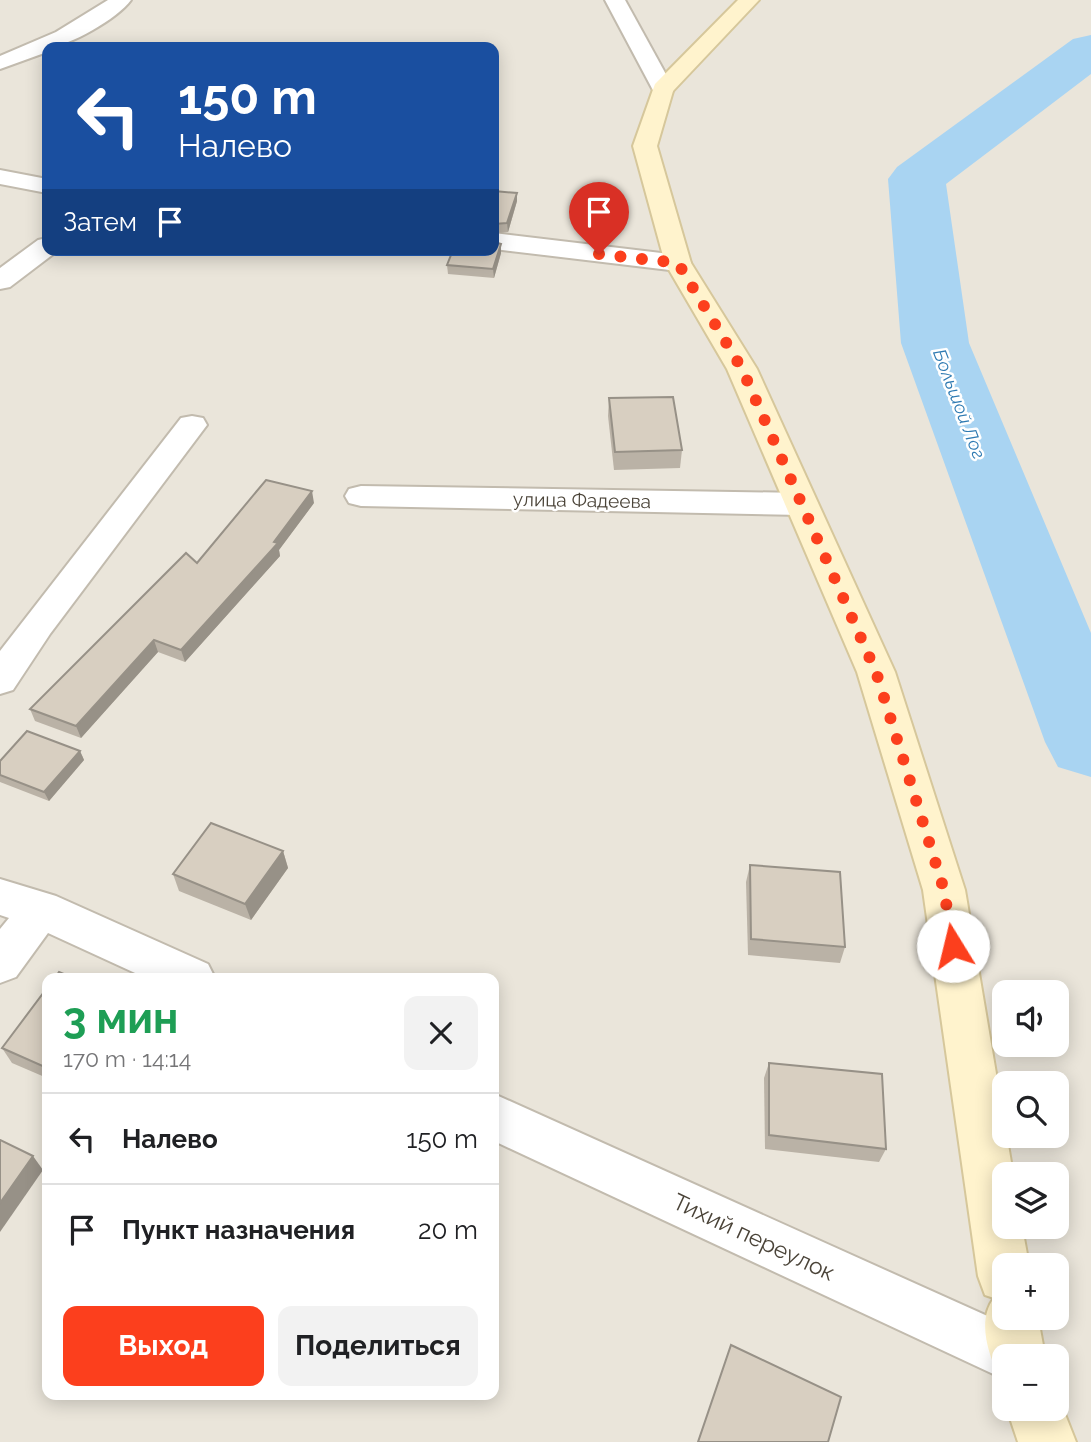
<!DOCTYPE html>
<html lang="ru">
<meta charset="utf-8">
<style>
:root{--surface:#fff;--page:#f2f2f2;--text:#202124;--muted:#757577;--line:#e0e0e0;--accent:#fc3f1d}
body{margin:0;font-family:Raleway,sans-serif;background:var(--page);color:var(--text);height:100vh;display:flex;flex-direction:column;font-size:26px;white-space:nowrap}
*{box-sizing:border-box;margin:0}
p{font-size:23px;color:var(--muted)}
.icon{flex:none;width:38px;height:38px;fill:none;stroke:currentColor;stroke-width:2;stroke-linecap:round;stroke-linejoin:round}
.map{position:relative;flex:1;overflow:hidden}
.sheet{position:absolute;left:42px;top:973px;width:457px;height:427px;display:flex;flex-direction:column;background:var(--surface);border-radius:14px;box-shadow:0 4px 18px #0003}
.sheet>*{flex:none}
.top-card{position:absolute;left:42px;top:42px;width:457px;height:214px;border-radius:14px;box-shadow:0 4px 18px #0003;background:#1a4fa0;color:#fff;overflow:hidden}
.controls{position:absolute;left:992px;top:980px;display:grid;gap:14px}
.controls a{display:grid;place-items:center;width:77px;height:77px;border-radius:14px;background:var(--surface);box-shadow:0 4px 18px #0003;font-size:35px}
.pin{position:absolute;display:grid;place-items:center;width:60px;height:60px;color:#fff;margin:-72px -30px;border-radius:50% 50% 50% 0;rotate:-45deg;box-shadow:0 0 7px #0007}
.pin .icon{rotate:45deg}
.me{position:absolute;width:77px;margin:-38px;rotate:351deg;stroke-linejoin:round;filter:drop-shadow(0 0 5px #0008)}
.turn{display:flex;align-items:center;gap:24px;height:147px;padding:0 21px;font-size:32px}
.turn .icon{width:91px;height:91px;stroke-width:2.5}
.turn b{display:block;font-size:49px;line-height:60px}
.then{display:flex;align-items:center;height:66px;padding:0 21px;background:#0003;gap:14px;font-size:26px}
.round{display:grid;place-items:center;flex:none;width:74px;height:74px;border-radius:14px;background:var(--page)}
.headline{display:flex;align-items:center;justify-content:space-between;height:119px;padding:0 21px}
h1{font-size:42px;font-weight:700;line-height:52px;color:#1e9e55}
.button{display:flex;gap:14px;margin-top:auto;padding:14px 21px}
.button a{flex:1;height:80px;border-radius:14px;background:var(--accent);color:#fff;font-size:28px;font-weight:700;line-height:80px;text-align:center}
.button a+a{background:var(--page);color:var(--text)}
ul{padding:0;list-style:none}
li{display:flex;align-items:center;gap:21px;height:91px;padding:0 21px;border-top:2px solid var(--line)}
li div{flex:1}
li b{display:block;font-size:26px}
li em{font-style:normal}
.map>svg:first-child{display:block}
</style>
<div class="map">
<svg width="1091" height="1442" viewBox="0 0 1091 1442">
<rect width="100%" height="100%" fill="#f6f3ec"/>
<path fill="#eae5da" fill-rule="evenodd" d="M0,0H1091V1442H0ZM47,47H494V250H47ZM47,978H494V1395H47ZM1004,992H1057V1045H1004ZM1004,1083H1057V1136H1004ZM1004,1174H1057V1227H1004ZM1004,1265H1057V1318H1004ZM1004,1356H1057V1409H1004Z"/>
<g fill="none" stroke-linecap="round" stroke-linejoin="round">
<path fill="#a9d4f2" fill-rule="evenodd" d="M1091,35V74L946,184L969,343L1091,633V777L1058,767L1045,742L901,343L888,179L897,167L1073,39Z"/>
<g stroke="#c2bbae" stroke-width="4">
<g id="street">
<path d="M108,0H131C118,18 69,47 47,47V52L0,69V56L56,32Z"/>
<path d="M605,0H625L674,89L671,94H655Z"/>
<path d="M0,170L47,179V193L0,184Z"/>
<path d="M494,233L678,255L687,257L691,263L687,269L678,271L494,249Z"/>
<path d="M47,238V250L56,252L10,287L0,289V268L38,240Z"/>
<path d="M192,416L203,418L207,425L50,634L13,690L0,694V651L181,418Z"/>
<path d="M361,486L802,493L814,497L818,504L814,511L802,515L361,506L349,503L345,496L349,489Z"/>
<path d="M0,879L56,896L208,964L215,978H146L48,933L16,977L0,983V929L9,918L0,915Z"/>
<path d="M494,1094L1034,1337L1042,1356H1004V1379L494,1141Z"/>
</g>
</g>
<g stroke="#d6c79b" stroke-width="4">
<g id="secondary">
<path d="M738,0H759L673,91L657,146L691,263L757,369L895,672L965,890L1013,1174H1004V1227H1022L1029,1265H1004V1318H1038L1045,1356H1004V1378L998,1375C988,1352 977,1320 994,1298L985,1295L978,1276L923,890L857,672L727,369L665,263L633,146L655,84Z"/>
<path d="M1057,1394L1076,1442H1018L1007,1409H1057Z"/>
</g>
</g>
<use href="#street" fill="#fff" fill-rule="evenodd"/>
<use href="#secondary" fill="#fff3cd" fill-rule="evenodd"/>
</g>
<g fill="#bab2a6">
<path d="M494,191L517,193V201L508,232L494,233Z"/>
<path d="M501,253L494,278L448,274L447,265Z"/>
<path d="M609,398L682,450L680,468L614,470L608,416Z"/>
<path d="M314,503L279,550L280,556L185,662L158,652L81,738L35,721L30,709Z"/>
<path d="M80,751L84,760L49,801L0,782V761Z"/>
<path d="M283,851L288,868L251,920L179,891L173,874Z"/>
<path d="M750,865L845,947L840,963L748,955L746,882Z"/>
<path d="M47,988V1078L12,1063L2,1048Z"/>
<path d="M769,1063L886,1149L879,1162L765,1149L764,1078Z"/>
</g>
<g fill="#979187">
<path d="M517,193V201L508,232L507,223Z"/>
<path d="M501,244V253L494,278L493,269Z"/>
<path d="M312,491L314,503L279,550L280,556L185,662L181,650L274,542Z"/>
<path d="M154,640L158,652L81,738L76,726Z"/>
<path d="M80,751L84,760L49,801L44,792Z"/>
<path d="M283,851L288,868L251,920L245,904Z"/>
<path d="M33,1156L43,1170L0,1232V1203Z"/>
</g>
<g fill="#d8cfc1" stroke="#979187" stroke-width="2">
<path d="M494,191L517,193L507,223L494,224Z"/>
<path d="M494,242L501,244L493,269L447,265L453,250H494Z"/>
<path d="M673,397L682,450L615,452L609,398Z"/>
<path d="M266,480L312,491L274,542L278,543L181,650L154,640L76,726L30,709L186,553L197,563Z"/>
<path d="M27,731L80,751L44,792L0,775V761Z"/>
<path d="M211,823L283,851L245,904L173,874Z"/>
<path d="M750,865L840,872L845,947L751,939Z"/>
<path d="M59,972L73,978H55Z"/>
<path d="M47,988V1068L2,1048Z"/>
<path d="M769,1063L882,1074L886,1149L769,1135Z"/>
<path d="M0,1140L33,1156L0,1203Z"/>
<path d="M731,1345L841,1397L828,1442H698Z"/>
</g>
<g fill="none" stroke-linecap="round" stroke-linejoin="round">
<path stroke="#fc3f1d" stroke-width="12" stroke-dasharray="0 21.6" d="M599,254L678,263L742,369L876,672L944,890L953,946"/>
</g>
<g text-anchor="middle" stroke-width="5" stroke-linejoin="round" paint-order="stroke">
<g font-size="18" font-style="italic" fill="#2e7ab2" stroke="#fff">
<text transform="translate(959 404) rotate(69)" y="6">Большой Лог</text>
</g>
<g font-size="19" fill="#4b4439" stroke="#fff">
<text transform="translate(582 500) rotate(1)" y="7">улица Фадеева</text>
</g>
<g font-size="23" fill="#4b4439" stroke="#fff">
<text transform="translate(754 1237) rotate(25)" y="8">Тихий переулок</text>
</g>
</g>
</svg>
<div class="controls">
<a><svg class="icon" aria-label="sound" viewBox="0 0 24 24"><path d="M4 9h4l5-4v14l-5-4H4zM17 9q2 3 0 6"/></svg></a>
<a><svg class="icon" aria-label="search" viewBox="0 0 24 24"><circle cx="10" cy="10" r="6"/><path d="M15 15l6 6"/></svg></a>
<a><svg class="icon" aria-label="layers" viewBox="0 0 24 24"><path d="M12 4l9 5-9 5-9-5zM3 14l9 5 9-5"/></svg></a>
<a>+</a>
<a>−</a>
</div>
<div class="pin" style="left:599px;top:254px;background:#d93025"><svg class="icon" aria-label="arrive" viewBox="0 0 24 24"><path d="M6 21V4h12l-3 4 3 4H6"/></svg></div>
<svg class="me" style="left:953px;top:946px" viewBox="-20 -20 40 40"><circle r="19" fill="#fff"/><path d="M0-13L10 11 0 6-10 11z" fill="#fc3f1d"/></svg>
<div class="top-card">
<div class="turn"><svg class="icon" aria-label="left" viewBox="0 0 24 24"><path d="M17 20v-9H6M10 6l-5 5 5 5"/></svg><div><b>150 m</b>Налево</div></div>
<div class="then">Затем<svg class="icon" aria-label="arrive" viewBox="0 0 24 24"><path d="M6 21V4h12l-3 4 3 4H6"/></svg></div>
</div>
<section class="sheet">
<div class="headline"><div><h1>3 мин</h1><p>170 m · 14:14</p></div><a class="round"><svg class="icon" aria-label="close" viewBox="0 0 24 24"><path d="M6 6l12 12M18 6L6 18"/></svg></a></div>
<ul>
<li><svg class="icon" aria-label="left" viewBox="0 0 24 24"><path d="M17 20v-9H6M10 6l-5 5 5 5"/></svg><div><b>Налево</b></div><em>150 m</em></li>
<li><svg class="icon" aria-label="arrive" viewBox="0 0 24 24"><path d="M6 21V4h12l-3 4 3 4H6"/></svg><div><b>Пункт назначения</b></div><em>20 m</em></li>
</ul>
<div class="button"><a>Выход</a><a>Поделиться</a></div>
</section>
</div>
